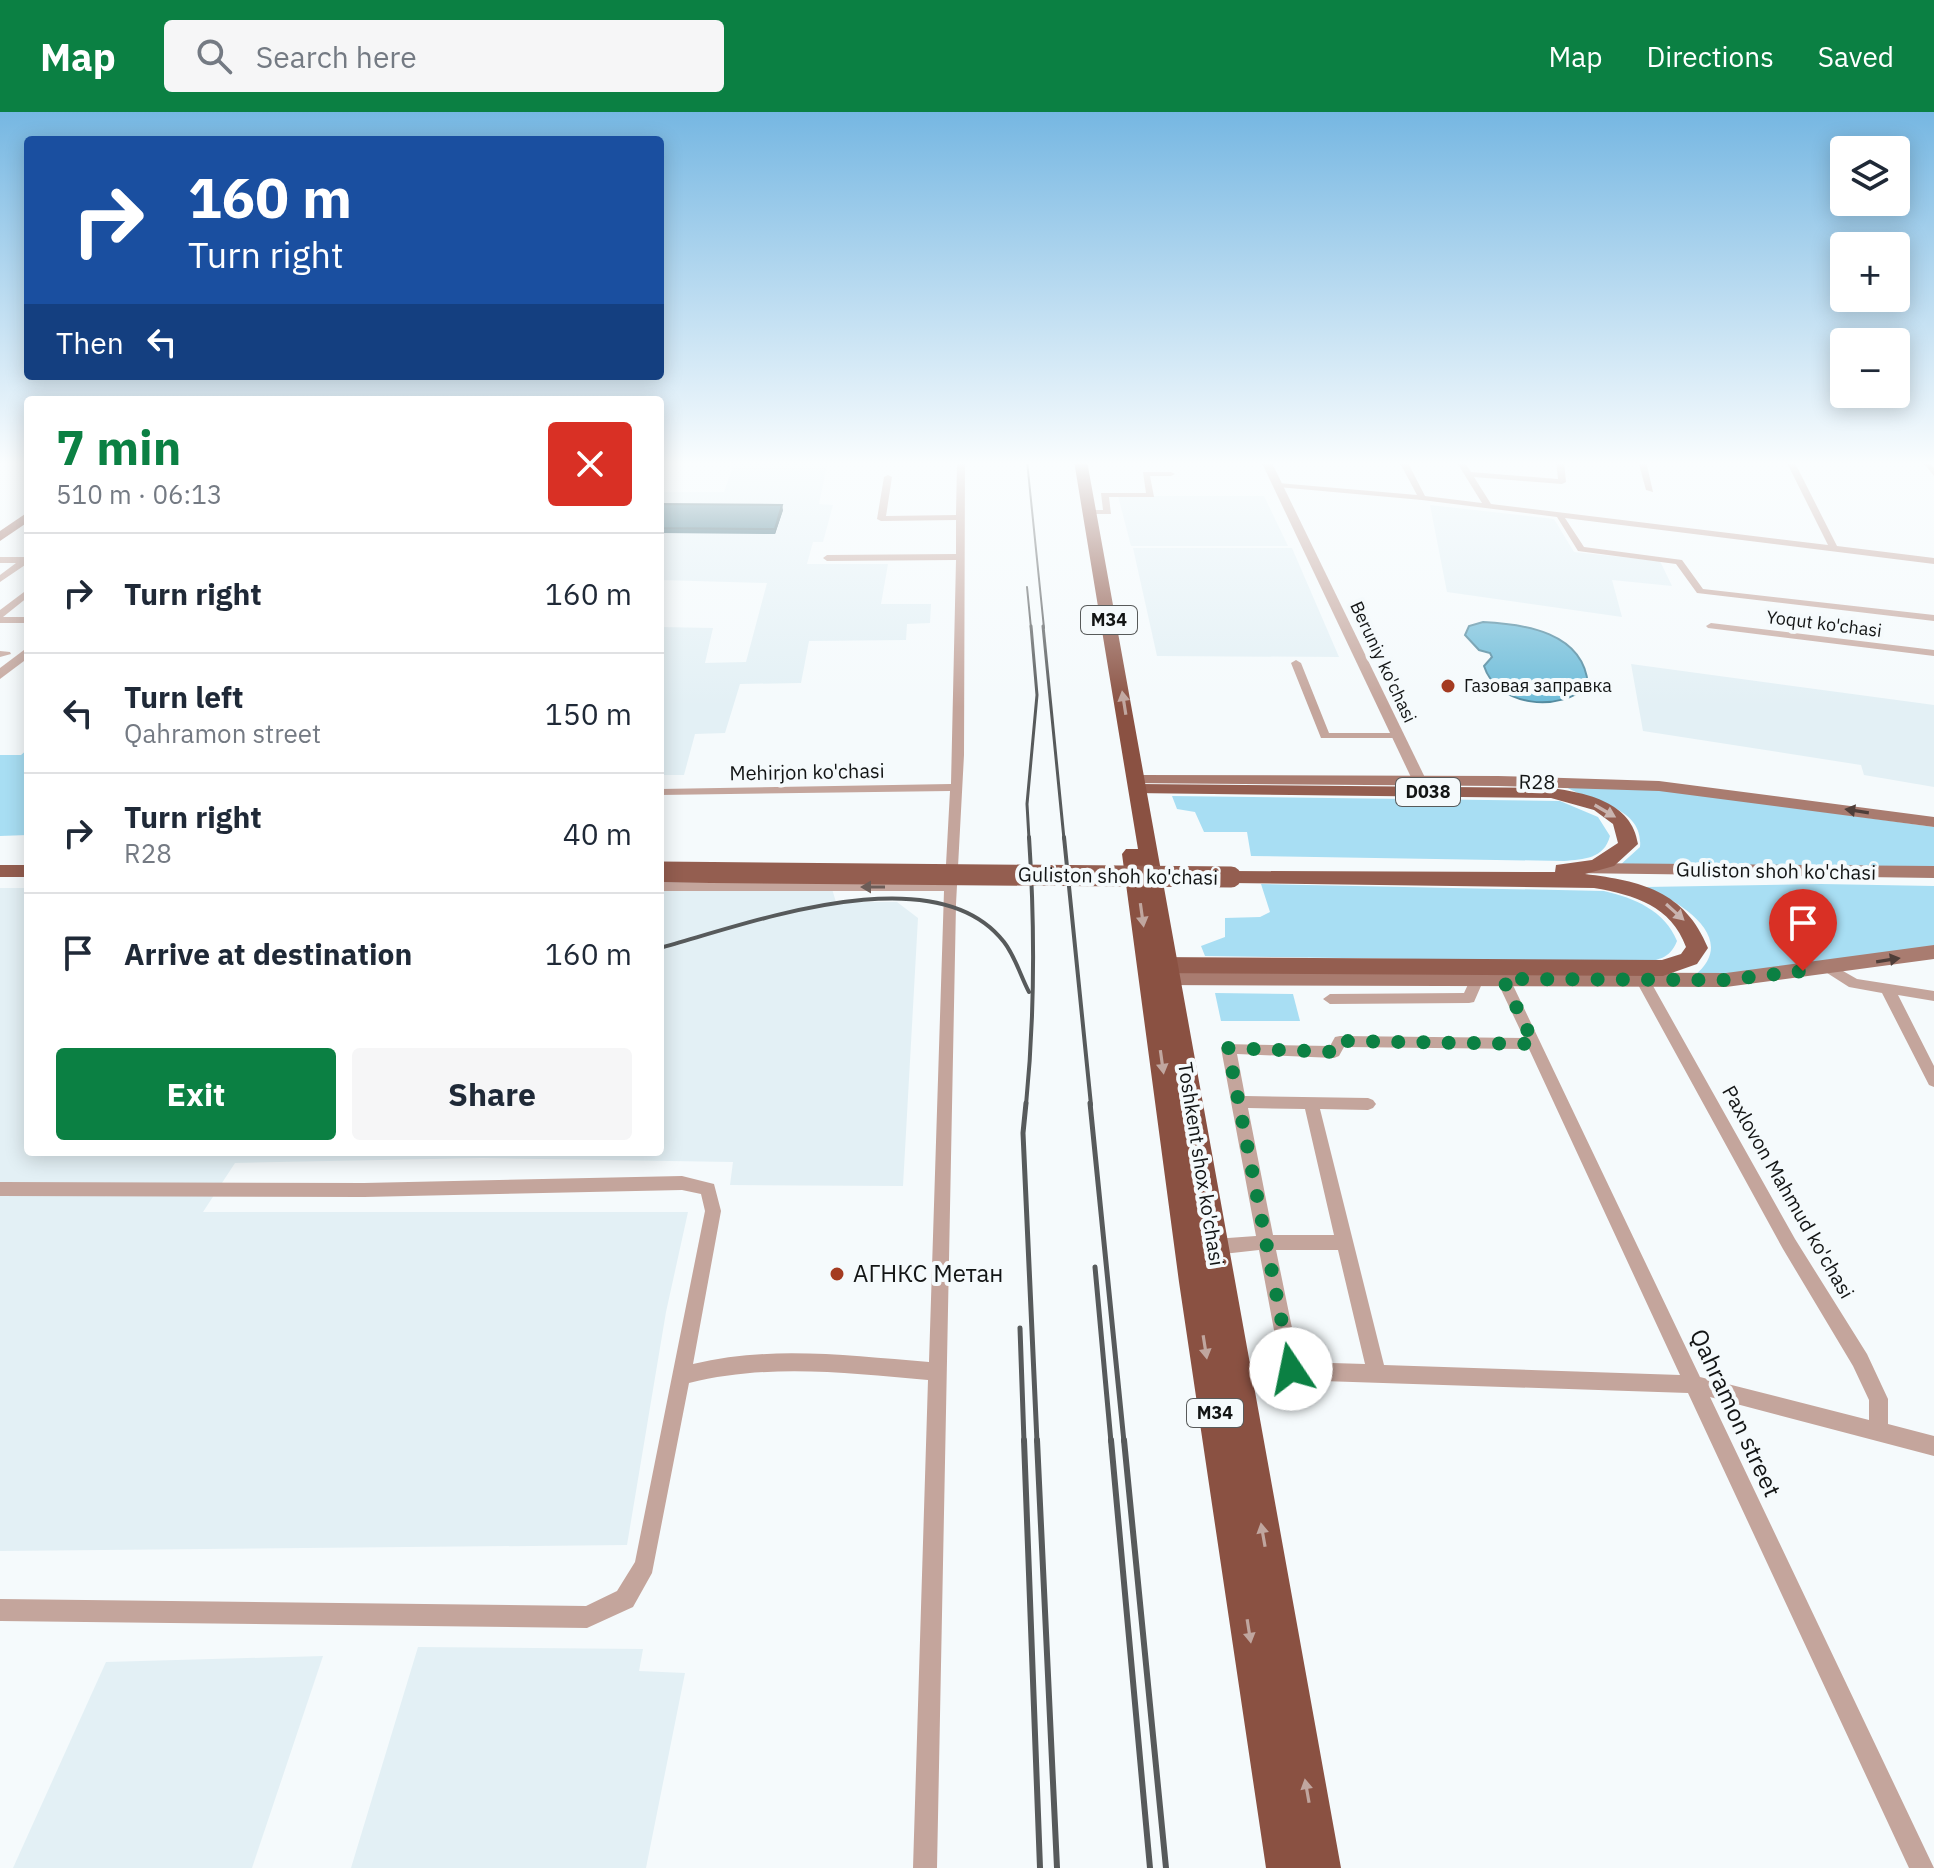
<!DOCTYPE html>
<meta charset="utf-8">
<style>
:root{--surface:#fff;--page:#f6f6f7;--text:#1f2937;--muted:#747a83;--line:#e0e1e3;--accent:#0b8043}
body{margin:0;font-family:"IBM Plex Sans",sans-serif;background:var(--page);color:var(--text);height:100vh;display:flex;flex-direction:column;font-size:30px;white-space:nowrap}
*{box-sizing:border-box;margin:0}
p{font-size:26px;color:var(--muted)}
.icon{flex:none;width:44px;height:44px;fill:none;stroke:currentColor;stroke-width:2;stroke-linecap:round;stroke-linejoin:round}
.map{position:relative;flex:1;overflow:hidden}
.side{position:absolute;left:24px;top:284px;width:640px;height:760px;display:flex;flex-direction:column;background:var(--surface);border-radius:8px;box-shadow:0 4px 20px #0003}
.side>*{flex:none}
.top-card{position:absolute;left:24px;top:24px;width:640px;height:244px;border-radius:8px;box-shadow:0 4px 20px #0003;background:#1a4fa0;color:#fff;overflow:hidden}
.tools{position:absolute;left:1830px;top:24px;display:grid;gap:16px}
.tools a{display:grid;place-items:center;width:80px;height:80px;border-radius:8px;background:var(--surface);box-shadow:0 4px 20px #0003;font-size:40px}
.pin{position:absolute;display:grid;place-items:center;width:68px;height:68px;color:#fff;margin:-82px -34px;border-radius:50% 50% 50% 0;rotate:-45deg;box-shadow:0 0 8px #0007}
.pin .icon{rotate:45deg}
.me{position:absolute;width:88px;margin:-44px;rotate:349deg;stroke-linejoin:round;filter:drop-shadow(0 0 6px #0008)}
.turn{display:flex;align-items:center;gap:28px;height:168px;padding:0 32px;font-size:36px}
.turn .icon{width:104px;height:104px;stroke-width:2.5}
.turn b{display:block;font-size:56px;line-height:68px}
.then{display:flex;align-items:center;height:76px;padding:0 32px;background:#0003;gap:16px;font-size:30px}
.round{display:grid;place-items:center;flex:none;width:84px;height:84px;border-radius:8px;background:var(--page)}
.headline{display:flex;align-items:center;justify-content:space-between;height:136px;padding:0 32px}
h1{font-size:48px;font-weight:700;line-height:60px;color:var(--accent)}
.cta{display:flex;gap:16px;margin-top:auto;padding:16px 32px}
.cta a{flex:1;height:92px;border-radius:8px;background:var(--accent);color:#fff;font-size:32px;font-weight:700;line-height:92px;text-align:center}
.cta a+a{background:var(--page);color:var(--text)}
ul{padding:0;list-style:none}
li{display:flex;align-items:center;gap:24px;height:120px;padding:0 32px;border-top:2px solid var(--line)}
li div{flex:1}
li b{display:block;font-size:30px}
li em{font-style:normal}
header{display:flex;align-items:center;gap:48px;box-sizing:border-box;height:112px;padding:0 40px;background:var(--accent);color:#fff}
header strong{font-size:38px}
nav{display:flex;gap:44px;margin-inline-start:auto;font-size:28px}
.search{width:560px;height:72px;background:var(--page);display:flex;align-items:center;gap:20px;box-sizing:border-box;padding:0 28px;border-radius:8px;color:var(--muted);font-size:30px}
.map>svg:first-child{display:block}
</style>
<header>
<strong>Map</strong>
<div class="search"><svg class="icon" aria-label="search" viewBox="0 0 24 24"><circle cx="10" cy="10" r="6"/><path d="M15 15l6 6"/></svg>Search here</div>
<nav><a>Map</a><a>Directions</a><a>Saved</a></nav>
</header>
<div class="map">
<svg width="1934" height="1756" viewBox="0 0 1934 1756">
<rect width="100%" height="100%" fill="#f5fafc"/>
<g fill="#e3f0f5">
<path d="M735,349H828L819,392L833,393L823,430H813L807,452H888L881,492H931L930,511L907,512L906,528L809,529L801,571L740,572L725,621L695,622L684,663H660V515L713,516L705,551L746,550L767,471L660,468V380H724Z"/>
<path d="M1118,384H1264L1288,434H1131Z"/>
<path d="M1430,393L1554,407L1574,440L1660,449L1672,474L1612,468L1622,505L1447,480Z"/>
<path d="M1133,436H1292L1339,545L1157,544Z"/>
<path d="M1631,552L1934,593V675L1864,663L1861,653L1643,619Z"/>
<path d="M0,776H28V1040H660V778L832,777L836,790H897L918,806L903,1074L730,1073L733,1050L482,1046L235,1051L203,1100H688L666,1200L627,1433L0,1439Z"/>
<path d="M418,1535L643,1537L639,1559L685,1561L646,1756H351Z"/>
<path d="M323,1544L252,1756H13L106,1550Z"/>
</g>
<g fill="#a8def3">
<path d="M28,637V723L0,724V643H21Z"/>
<path d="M1566,675L1665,678L1934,715V756L1619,754L1640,735C1644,694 1590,690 1566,675Z"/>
<path d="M1172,684L1560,689L1598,705L1610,724C1604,747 1584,747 1564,749L1251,744L1247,720H1204L1195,700L1177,697Z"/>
<path d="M1261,772L1604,779C1635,786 1665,799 1677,829C1670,847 1657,849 1638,850L1205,844L1201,834L1225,825V806L1260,805L1270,800Z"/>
<path d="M1821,772L1934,774V835L1722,865L1694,864C1741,826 1679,789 1645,775Z"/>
<path d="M1215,881L1293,882L1300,909H1221Z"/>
</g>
<path fill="#6cbbd8" stroke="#51899e" stroke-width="2" d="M1483,510C1524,512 1584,520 1588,573C1561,601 1497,595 1484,554L1492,545L1490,541L1479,538L1465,523L1469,514Z"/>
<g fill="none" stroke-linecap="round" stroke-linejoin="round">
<g fill="#c4a59c" fill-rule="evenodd">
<path d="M957,349H965L964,643L956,792L937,1756H913L928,1268C848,1261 769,1251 689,1271L652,1461L633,1495L587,1516L0,1509V1487L586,1494L617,1479L635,1450L705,1099L701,1082L682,1078L364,1085L0,1084V1070L364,1071L682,1064L714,1072L721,1099L693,1252C771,1233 850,1244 929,1250L944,779H660V771H945L950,679L660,683V677L951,672L956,448L827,449L823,446L827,443L956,442V408L881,409L877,407L884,365L888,363L892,365L886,404L956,403Z"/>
<path d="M1399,349H1407L1425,384L1482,391L1456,349H1464L1471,360L1558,367L1556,349H1564L1566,370L1562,372L1474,365L1491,392L1828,433L1786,349H1794L1837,434L1934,446V452L1565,406L1584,435L1682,448L1703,477L1934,503V509L1697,481L1676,452L1578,439L1557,405L1422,388L1278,375L1274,373L1278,371L1417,383Z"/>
<path d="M1638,349H1646L1653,380L1646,378Z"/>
<path d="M1922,349H1929L1934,356V364Z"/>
<path d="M1143,360H1171L1175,362L1171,364H1150L1154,385H1109L1111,402H1086V398H1103L1101,381H1146Z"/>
<path d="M0,445H28V451L0,470V463L16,451H0Z"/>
<path d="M28,477V485L3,505H28V511H0V498Z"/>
<path d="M1711,511L1934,538V544L1708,516L1706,514Z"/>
<path d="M0,539L10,540L11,542L0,545Z"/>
<path d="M1296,548L1301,551L1329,621H1398L1403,624L1402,626H1321L1291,551Z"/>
<path d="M1829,851L1857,867L1934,879V889L1898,883L1934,954V975L1929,973L1882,881L1849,875L1824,859L1822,856Z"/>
<path d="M1477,862L1484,867L1474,890L1469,891L1330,892L1323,887L1330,882L1464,881L1472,864Z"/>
<path d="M1503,862L1510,867L1700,1265L1869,1308V1288L1853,1254L1783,1137L1636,869L1643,864L1648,865L1795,1127L1867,1242L1888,1287V1312L1934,1324V1344L1710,1285L1934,1756H1909L1688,1281L1235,1266L1228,1263L1226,1257L1228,1251L1235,1248L1280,1250L1259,1138L1214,1143L1208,1140L1205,1135L1208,1130L1214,1127L1256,1124L1221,936L1223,932L1330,934L1335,925L1340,924L1524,926L1496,867ZM1344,935L1529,937L1680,1263L1384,1253L1320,997L1368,998L1373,996L1376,992L1373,988L1368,986L1245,984L1237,942L1334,946L1339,944ZM1248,996L1305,997L1334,1123H1273ZM1276,1138H1338L1365,1252L1299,1250Z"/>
</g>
<g fill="#c4a59c" fill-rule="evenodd">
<path d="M1261,349H1271L1432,680L1430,683H1420L1418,680Z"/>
<path d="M28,535V546L0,567V556Z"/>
</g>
<g fill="#a97c70" fill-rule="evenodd">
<path d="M1137,663L1498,664L1659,669L1934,705V715L1659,679L1498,674L1131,671L1129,668Z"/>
<path d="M1578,751L1934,754V766L1572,761L1569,757L1572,753Z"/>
<path d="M1934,833V847L1726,875L1156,873L1146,866L1156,859L1726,861Z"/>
</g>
<g fill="#945e50" fill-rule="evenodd">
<path d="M28,400V410L0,429V419Z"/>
<path d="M1139,672L1551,676C1587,681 1632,690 1638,732L1614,754L1585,762C1641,769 1685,779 1708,836L1697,852L1663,864L1150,861L1139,853L1150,845L1662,848L1681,842L1686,835C1671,794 1635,783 1594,776L1231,771L1221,765L1231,759L1555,760L1556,753L1592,748L1618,731L1613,712L1594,698L1551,686L1133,681L1130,677Z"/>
<rect x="0" y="753" width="28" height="12"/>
</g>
<path fill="#8a5142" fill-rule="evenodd" d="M1074,349H1087L1341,1756H1266L1179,1170L1122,742L1126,737H1138Z"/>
<g stroke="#575a5b" stroke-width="2">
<path d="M1027,349L1044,516"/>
<path d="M1027,475L1031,516"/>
</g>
<g stroke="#575a5b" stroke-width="3">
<path d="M1043,514L1064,727"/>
<path d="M1029,727L1027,692L1037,583L1031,514"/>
</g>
<g stroke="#575a5b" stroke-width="4">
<path d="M1064,725L1091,993"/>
<path d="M660,836C748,812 935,741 1004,830C1015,844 1021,865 1029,880"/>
<path d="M1026,993C1035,902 1035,815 1029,725"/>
</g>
<g stroke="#575a5b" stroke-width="5">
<path d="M1026,991L1023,1021L1037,1330"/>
<path d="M1090,991L1124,1330"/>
<path d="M1095,1155L1111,1330"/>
<path d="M1020,1216L1024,1330"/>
</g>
<g stroke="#575a5b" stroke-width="6">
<path d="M1024,1328L1040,1756"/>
<path d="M1037,1328L1057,1756"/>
<path d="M1111,1328L1150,1756"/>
<path d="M1124,1328L1166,1756"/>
</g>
<path stroke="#945e50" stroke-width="21" d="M660,760L1231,765"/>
</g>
<path fill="#1d5364" d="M660,392L783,398L775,422L660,421Z"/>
<path fill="#184351" d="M782,393L783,398L775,422V417Z"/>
<path fill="#226074" stroke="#184351" stroke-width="2" d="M660,392L782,393L775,417L660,416Z"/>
<defs><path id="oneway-solid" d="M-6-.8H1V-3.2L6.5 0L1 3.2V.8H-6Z" transform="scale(2)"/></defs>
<g fill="#c0a69f">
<use href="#oneway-solid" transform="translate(1124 591) rotate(-99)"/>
<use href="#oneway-solid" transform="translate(1142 803) rotate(82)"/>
<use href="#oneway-solid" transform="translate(1162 950) rotate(82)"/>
<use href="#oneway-solid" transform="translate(1205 1235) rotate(81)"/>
<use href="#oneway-solid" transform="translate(1263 1423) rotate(-100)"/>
<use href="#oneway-solid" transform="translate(1249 1519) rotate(81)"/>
<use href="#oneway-solid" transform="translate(1307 1679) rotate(-100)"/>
</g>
<g fill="#c9b4af">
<use href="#oneway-solid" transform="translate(1605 699) rotate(30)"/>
<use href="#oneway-solid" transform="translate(1675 800) rotate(42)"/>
</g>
<g fill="#4f3e39">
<use href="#oneway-solid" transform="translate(1857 699) rotate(-171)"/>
<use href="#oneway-solid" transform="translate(1888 848) rotate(-9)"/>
</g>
<use fill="#6c5d58" href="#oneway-solid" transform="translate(873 775) rotate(-180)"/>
<linearGradient id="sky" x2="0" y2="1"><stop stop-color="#76b7e2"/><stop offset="0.59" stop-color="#fafdfe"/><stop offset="1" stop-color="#fafdfe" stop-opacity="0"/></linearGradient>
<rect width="1934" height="595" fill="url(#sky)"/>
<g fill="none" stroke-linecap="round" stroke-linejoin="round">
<path stroke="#0b8043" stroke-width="14" stroke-dasharray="0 25.2" d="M1291,1257L1228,936L1334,940L1340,929L1534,932L1503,867L1726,868L1803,859"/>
</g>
<g fill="#a43b21" stroke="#f5fafc" stroke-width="3">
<circle cx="1448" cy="574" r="8"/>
<circle cx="837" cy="1162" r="8"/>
</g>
<g text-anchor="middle" stroke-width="8" stroke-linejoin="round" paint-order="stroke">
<g fill="#f5fafc" stroke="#575a5a" stroke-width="2">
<rect x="1081" y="494" width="56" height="28" rx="6"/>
<rect x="1396" y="666" width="64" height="28" rx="6"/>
<rect x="1187" y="1287" width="56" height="28" rx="6"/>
</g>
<g font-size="18" font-weight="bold" fill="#131515">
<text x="1109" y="514">M34</text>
<text x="1428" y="686">D038</text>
<text x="1215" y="1307">M34</text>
</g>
<g font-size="18" fill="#131515" stroke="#f5fafc">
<text transform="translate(1824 512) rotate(7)" y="6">Yoqut ko'chasi</text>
<text transform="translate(1383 550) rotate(65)" y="6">Beruniy ko'chasi</text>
</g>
<g font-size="18" fill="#131515" stroke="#f5fafc" text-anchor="start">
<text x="1464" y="580">Газовая заправка</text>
</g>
<g font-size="20" fill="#131515" stroke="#f5fafc">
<text transform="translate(807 660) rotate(-1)" y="7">Mehirjon ko'chasi</text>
<text transform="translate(1537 670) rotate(1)" y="7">R28</text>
<text transform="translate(1776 759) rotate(1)" y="7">Guliston shoh ko'chasi</text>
<text transform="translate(1118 764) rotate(1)" y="7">Guliston shoh ko'chasi</text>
<text transform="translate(1201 1052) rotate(81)" y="7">Toshkent shox ko'chasi</text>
<text transform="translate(1788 1080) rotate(60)" y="7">Paxlovon Mahmud ko'chasi</text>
</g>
<g font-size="24" fill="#131515" stroke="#f5fafc" text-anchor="start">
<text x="853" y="1170">АГНКС Метан</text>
</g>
<g font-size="24" fill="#131515" stroke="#f5fafc">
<text transform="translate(1735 1301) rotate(65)" y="8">Qahramon street</text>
</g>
</g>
</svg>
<div class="tools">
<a><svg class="icon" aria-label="layers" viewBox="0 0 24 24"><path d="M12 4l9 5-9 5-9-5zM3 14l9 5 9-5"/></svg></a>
<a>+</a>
<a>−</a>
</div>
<div class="pin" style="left:1803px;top:859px;background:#d93025"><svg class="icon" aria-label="arrive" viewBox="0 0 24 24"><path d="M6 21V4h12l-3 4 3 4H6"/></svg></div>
<svg class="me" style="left:1291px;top:1257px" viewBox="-20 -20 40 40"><circle r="19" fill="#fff"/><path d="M0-13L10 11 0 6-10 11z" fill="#0b8043"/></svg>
<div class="top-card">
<div class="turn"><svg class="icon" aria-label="right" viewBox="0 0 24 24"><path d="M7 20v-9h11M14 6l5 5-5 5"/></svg><div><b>160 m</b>Turn right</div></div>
<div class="then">Then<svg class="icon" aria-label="left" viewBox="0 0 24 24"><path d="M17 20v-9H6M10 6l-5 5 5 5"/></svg></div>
</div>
<section class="side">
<div class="headline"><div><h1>7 min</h1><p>510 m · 06:13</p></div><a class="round" style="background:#d93025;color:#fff"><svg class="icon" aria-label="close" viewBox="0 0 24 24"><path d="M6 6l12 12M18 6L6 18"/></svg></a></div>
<ul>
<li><svg class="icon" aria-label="right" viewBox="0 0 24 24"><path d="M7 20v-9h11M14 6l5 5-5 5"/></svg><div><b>Turn right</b></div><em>160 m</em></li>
<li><svg class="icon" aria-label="left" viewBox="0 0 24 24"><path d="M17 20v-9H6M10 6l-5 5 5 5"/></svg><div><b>Turn left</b><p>Qahramon street</p></div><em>150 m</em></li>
<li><svg class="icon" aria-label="right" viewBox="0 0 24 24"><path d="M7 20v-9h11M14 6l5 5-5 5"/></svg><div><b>Turn right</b><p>R28</p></div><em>40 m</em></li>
<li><svg class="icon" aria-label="arrive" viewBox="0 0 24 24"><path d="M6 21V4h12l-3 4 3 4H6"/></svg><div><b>Arrive at destination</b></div><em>160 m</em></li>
</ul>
<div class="cta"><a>Exit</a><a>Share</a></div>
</section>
</div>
